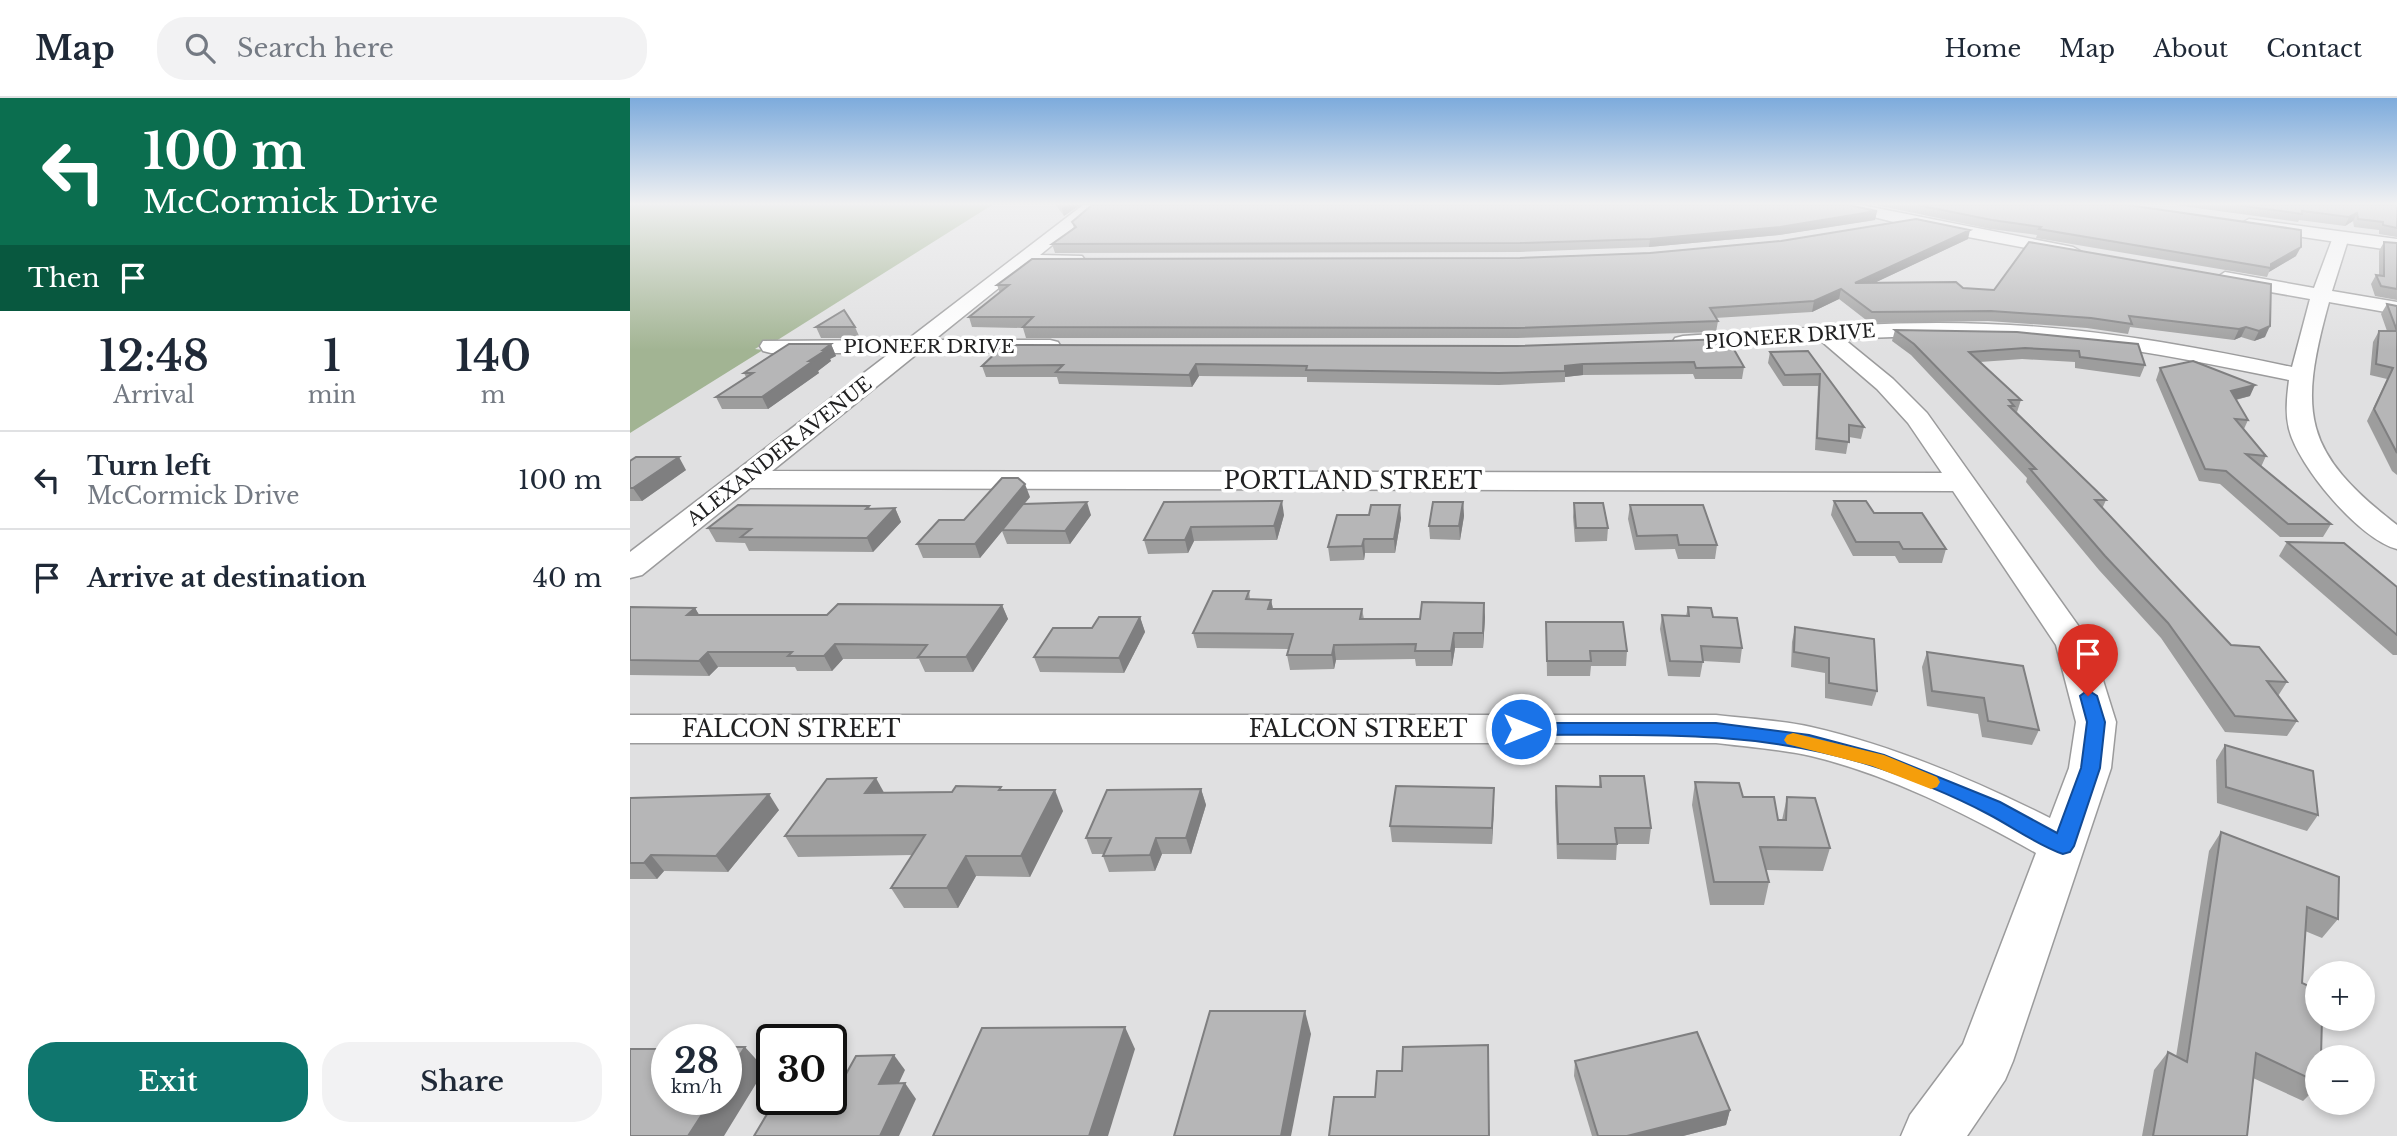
<!DOCTYPE html>
<meta charset="utf-8">
<style>
:root{--surface:#fff;--page:#f2f2f3;--text:#1f2937;--muted:#747a83;--line:#e0e1e3;--accent:#0f766e}
body{margin:0;font-family:"Libre Baskerville",serif;background:var(--page);color:var(--text);height:100vh;display:flex;flex-direction:column;font-size:26px;white-space:nowrap}
*{box-sizing:border-box;margin:0}
p{font-size:23px;color:var(--muted)}
.icon{flex:none;width:38px;height:38px;fill:none;stroke:currentColor;stroke-width:2;stroke-linecap:round;stroke-linejoin:round}
.map{position:relative;flex:1;overflow:hidden}
.sheet{display:flex;flex-direction:column;background:var(--surface);width:630px}
.sheet>*{flex:none}
.guide{background:#0b6e4f;color:#fff;overflow:hidden}
.fabs{position:absolute;left:1675px;top:863px;display:grid;gap:14px}
.fabs a{display:grid;place-items:center;width:70px;height:70px;border-radius:50%;background:var(--surface);box-shadow:0 4px 10px #0003;font-size:35px}
.speed{position:absolute;left:21px;top:926px;display:flex;gap:14px;font-size:35px;font-weight:700;text-align:center}
.speed>*{display:grid;place-content:center;width:91px;height:91px;border-radius:50%;background:var(--surface);box-shadow:0 4px 10px #0003;line-height:1}
.speed small{font-size:18px;font-weight:400}
.speed .limit{border:4px solid #111;border-radius:10px;background:#fff;color:#111}
.pin{position:absolute;display:grid;place-items:center;width:60px;height:60px;color:#fff;margin:-72px -30px;border-radius:50% 50% 50% 0;rotate:-45deg;box-shadow:0 0 7px #0007}
.pin .icon{rotate:45deg}
.me{position:absolute;width:77px;margin:-38px;rotate:90deg;stroke-linejoin:round;filter:drop-shadow(0 0 5px #0008)}
.turn{display:flex;align-items:center;gap:24px;height:147px;padding:0 28px;font-size:32px}
.turn .icon{width:91px;height:91px;stroke-width:2.5}
.turn b{display:block;font-size:49px;line-height:60px}
.then{display:flex;align-items:center;height:66px;padding:0 28px;background:#0003;gap:14px;font-size:26px}
.eta{display:flex;justify-content:space-evenly;align-items:center;height:119px;text-align:center}
.eta b{font-size:42px;font-weight:600;line-height:49px}
.cta{display:flex;gap:14px;margin-top:auto;padding:14px 28px}
.cta a{flex:1;height:80px;border-radius:28px;background:var(--accent);color:#fff;font-size:28px;font-weight:600;line-height:80px;text-align:center}
.cta a+a{background:var(--page);color:var(--text)}
ul{padding:0;list-style:none}
li{display:flex;align-items:center;gap:21px;height:98px;padding:0 28px;border-top:2px solid var(--line)}
li div{flex:1}
li b{display:block;font-size:26px}
li em{font-style:normal}
header{display:flex;align-items:center;gap:42px;box-sizing:border-box;height:98px;padding:0 35px;background:var(--surface);border-bottom:2px solid var(--line)}
header strong{font-size:33px}
nav{display:flex;gap:38px;margin-inline-start:auto;font-size:24px}
.search{width:490px;height:63px;background:var(--page);display:flex;align-items:center;gap:18px;box-sizing:border-box;padding:0 24px;border-radius:28px;color:var(--muted);font-size:26px}
main{display:flex;flex:1;min-height:0}
.map>svg:first-child{display:block}
</style>
<header>
<strong>Map</strong>
<div class="search"><svg class="icon" aria-label="search" viewBox="0 0 24 24"><circle cx="10" cy="10" r="6"/><path d="M15 15l6 6"/></svg>Search here</div>
<nav><a>Home</a><a>Map</a><a>About</a><a>Contact</a></nav>
</header>
<main>
<section class="sheet">
<div class="guide">
<div class="turn"><svg class="icon" aria-label="left" viewBox="0 0 24 24"><path d="M17 20v-9H6M10 6l-5 5 5 5"/></svg><div><b>100 m</b>McCormick Drive</div></div>
<div class="then">Then<svg class="icon" aria-label="arrive" viewBox="0 0 24 24"><path d="M6 21V4h12l-3 4 3 4H6"/></svg></div>
</div>
<div class="eta">
<div><b>12:48</b><p>Arrival</p></div>
<div><b>1</b><p>min</p></div>
<div><b>140</b><p>m</p></div>
</div>
<ul>
<li><svg class="icon" aria-label="left" viewBox="0 0 24 24"><path d="M17 20v-9H6M10 6l-5 5 5 5"/></svg><div><b>Turn left</b><p>McCormick Drive</p></div><em>100 m</em></li>
<li><svg class="icon" aria-label="arrive" viewBox="0 0 24 24"><path d="M6 21V4h12l-3 4 3 4H6"/></svg><div><b>Arrive at destination</b></div><em>40 m</em></li>
</ul>
<div class="cta"><a>Exit</a><a>Share</a></div>
</section>
<div class="map">
<svg width="1767" height="1038" viewBox="0 0 1767 1038">
<rect width="100%" height="100%" fill="#e0e0e1"/>
<path fill="#a2b493" d="M0,107H362L146,243H138L125,251L133,252L0,335Z"/>
<g fill="none" stroke-linecap="round" stroke-linejoin="round">
<g stroke="#9b9b9c" stroke-width="3">
<g id="minor">
<path d="M453,107H471L410,157L452,158L455,162L452,166L396,168L304,242H420L428,244L431,249L428,254L288,255L142,373L1312,375L1278,325L1247,291L1190,242L1053,252L1045,250L1042,245L1045,240L1053,238C1154,232 1255,222 1356,226C1459,229 1561,248 1662,269L1680,201L1595,186L1586,180L1595,174L1684,190L1703,139L1711,134L1719,139L1702,193L1767,204V216L1699,204C1668,316 1673,354 1767,427V451C1730,442 1668,368 1659,331C1655,315 1657,298 1659,282C1572,264 1485,246 1396,240C1335,236 1275,238 1214,241L1263,281L1297,315L1462,547L1486,624L1481,670L1383,963L1375,982L1337,1038H1271L1280,1017L1333,946L1406,755C1336,716 1260,677 1181,658C1150,651 1118,649 1086,645H0V617H1086C1118,621 1150,622 1181,629C1264,648 1344,682 1420,720L1439,670L1446,624L1426,547L1323,393L120,390L12,477L0,480V454L260,255H141L133,253L130,248L133,243L277,242Z"/>
<path d="M1204,107H1231L1443,149L1452,154L1443,159L1280,128L1207,110Z"/>
</g>
</g>
<g stroke="#9b9b9c" stroke-width="3">
<path id="tertiary" d="M1619,121L1767,141V153L1613,130L1610,126Z"/>
</g>
<use href="#minor" fill="#fff" fill-rule="evenodd"/>
<use href="#tertiary" fill="#fff" fill-rule="evenodd"/>
</g>
<g fill="#9d9d9d">
<path d="M426,107H450L434,118Z"/>
<path d="M1246,107H1498L1666,158L1639,174L1637,179L1406,140L1407,137L1360,131Z"/>
<path d="M1545,107H1767V139L1749,136V132L1724,129L1723,123L1715,128L1669,122L1668,124Z"/>
<path d="M1247,113L1245,122L1149,137L1019,149L890,154L425,155L422,146L444,130L442,124Z"/>
<path d="M1338,141L1244,185L1364,192L1641,186L1635,239L1624,243L1611,239L1604,242L1500,229L1498,236L1457,230L1358,223L1240,225L1209,201L1182,214L1085,220L1088,223L1086,234L887,240H396L393,230L342,229L339,219L370,195L367,187L890,160Z"/>
<path d="M1754,144L1767,145V202L1745,198L1741,186L1746,177H1749V153Z"/>
<path d="M1757,206L1767,208V377L1762,373L1737,323L1757,281L1740,277L1743,244L1749,233H1757L1751,216Z"/>
<path d="M186,229H225L230,240H191Z"/>
<path d="M1265,232L1387,234L1515,267L1510,279L1445,270V264L1392,261L1350,264L1391,302L1387,314L1476,402L1472,411L1601,547L1657,584L1648,598L1667,623L1657,638L1595,634L1531,540L1469,472L1396,384L1397,380L1281,257L1262,243Z"/>
<path d="M201,246L206,258L200,261L201,263L188,273L189,275L138,311H92L86,299L116,279L114,275Z"/>
<path d="M887,248L1114,269L1112,281H1065L1063,276L953,277L935,279V284L869,287L677,284V279L569,278L562,289L429,286L427,279H356L352,268Z"/>
<path d="M1178,253L1234,329L1231,341L1219,339L1216,356L1185,352L1188,288H1153L1138,265L1140,254Z"/>
<path d="M1530,270L1620,298L1606,302L1618,322L1614,331L1636,358L1631,369L1701,426L1693,439H1650L1590,386L1569,383L1526,282Z"/>
<path d="M0,363L56,372L12,403H0Z"/>
<path d="M400,399L394,406L461,417L440,446H377L372,433L350,460H293L287,446L334,422Z"/>
<path d="M1204,403L1244,415L1316,451L1312,465H1269L1265,458H1223L1201,417Z"/>
<path d="M534,404L654,417L647,442L564,443L558,455L518,456L514,442Z"/>
<path d="M833,404L834,418L830,442L800,441L799,428Z"/>
<path d="M944,405L978,430L977,443L945,444L943,419Z"/>
<path d="M1000,407L1087,447L1085,461H1048L1045,451L1005,452L998,421Z"/>
<path d="M239,408L240,411L265,410L271,424L243,454L119,453L115,445L86,444L78,430Z"/>
<path d="M739,417L771,420L765,455H735L734,462L700,463L698,449Z"/>
<path d="M1657,444L1767,489V557H1763L1649,458Z"/>
<path d="M619,493L620,501L641,502L643,511H732L734,521L855,519L853,550H825L822,568H786L785,561L706,562L704,571L660,572L657,557L659,551L567,550L563,535Z"/>
<path d="M372,507L378,521L343,574H295L289,561H213L202,573H167L165,569H88L79,578L0,577V509L65,510L69,517H197Z"/>
<path d="M1058,509L1083,519L1112,550L1110,565L1073,563L1070,579L1038,578L1030,531L1032,517L1056,518Z"/>
<path d="M510,519L515,534L494,575L410,574L404,559Z"/>
<path d="M916,524L997,553L996,568H961L960,578H917Z"/>
<path d="M1165,529L1247,593L1242,608L1195,600V575L1161,569L1162,544Z"/>
<path d="M1297,554L1409,632L1402,647L1352,639L1348,616L1297,608L1292,569Z"/>
<path d="M1595,647L1688,717L1677,733L1587,705L1586,662Z"/>
<path d="M970,678L1021,730L1019,746H987L986,762L927,761L925,704L926,688L969,689Z"/>
<path d="M1065,684L1113,699L1148,722H1152L1157,699L1200,750L1193,773L1136,772L1139,784L1134,807H1080L1062,707Z"/>
<path d="M571,691L576,707L561,756H532L525,773L479,774L473,758L474,756H462L456,740Z"/>
<path d="M373,692L433,713L400,779L346,778L328,810H274L261,790L282,757L168,759L155,738L254,695Z"/>
<path d="M0,700L149,712L98,774L34,773L27,781H0Z"/>
<path d="M864,705L862,746L762,744L760,728Z"/>
<path d="M1591,734L1708,821L1692,840L1675,833L1672,885L1687,959V989L1673,1003L1623,980L1617,1038H1512L1524,972L1538,954L1546,959L1579,753Z"/>
<path d="M945,963L1100,1012L1096,1027L1053,1038H962L944,978Z"/>
</g>
<g fill="#7f7f80">
<path d="M436,107H450L434,118L432,110Z"/>
<path d="M1247,113L1245,122L1149,137L1019,149L1020,141Z"/>
<path d="M1727,115L1723,123L1715,128L1719,119Z"/>
<path d="M1340,132L1338,141L1223,195L1225,185Z"/>
<path d="M1671,149L1666,158L1639,174L1641,166Z"/>
<path d="M1211,191L1209,201L1182,214L1184,203Z"/>
<path d="M1640,228L1635,239L1624,243L1629,233Z"/>
<path d="M1616,229L1611,239L1604,242L1609,231Z"/>
<path d="M201,246L206,258L200,261L201,263L188,273L189,275L138,311L132,299Z"/>
<path d="M566,266L569,278L562,289L559,277Z"/>
<path d="M953,266V277L935,279V268Z"/>
<path d="M1625,287L1620,298L1596,304L1601,293Z"/>
<path d="M49,359L56,372L12,403L3,390Z"/>
<path d="M395,386L400,399L350,460L345,446Z"/>
<path d="M652,403L654,417L647,442L644,428Z"/>
<path d="M457,404L461,417L440,446L435,433Z"/>
<path d="M833,404L834,418L830,442L829,428Z"/>
<path d="M770,407L771,420L765,455L764,441Z"/>
<path d="M265,410L271,424L243,454L237,440Z"/>
<path d="M561,429L564,443L558,455L555,442Z"/>
<path d="M734,441L735,455L734,462L732,448Z"/>
<path d="M641,502L644,516L638,511Z"/>
<path d="M854,505L855,519L853,550V535Z"/>
<path d="M372,507L378,521L343,574L336,559Z"/>
<path d="M65,510L74,525L57,517Z"/>
<path d="M510,519L515,534L494,575L489,560Z"/>
<path d="M824,535L825,550L822,568L821,553Z"/>
<path d="M205,546L213,561L202,573L194,558Z"/>
<path d="M704,547L706,562L704,571L702,557Z"/>
<path d="M78,554L88,569L79,578L69,563Z"/>
<path d="M246,680L257,700L235,695Z"/>
<path d="M864,690V705L862,746V730Z"/>
<path d="M571,691L576,707L561,756L556,740Z"/>
<path d="M425,692L433,713L400,779L391,758Z"/>
<path d="M139,696L149,712L98,774L86,758Z"/>
<path d="M526,740L532,756L525,773L520,757Z"/>
<path d="M21,757L34,773L27,781L14,765Z"/>
<path d="M336,758L346,778L328,810L317,790Z"/>
<path d="M675,913L681,936L661,1038H651Z"/>
<path d="M495,929L505,951L478,1038H459Z"/>
<path d="M115,949L135,971L94,1038H58L82,1001H96V978Z"/>
<path d="M264,957L275,972L261,1002L249,986Z"/>
<path d="M275,985L286,1001L269,1038H250Z"/>
<path d="M1100,1012L1096,1027L1053,1038H997Z"/>
</g>
<g fill="#b6b6b7" stroke="#7f7f80" stroke-width="2">
<path d="M462,107H1219L1247,113L1150,129L1020,141L890,145L422,146L446,129L442,124Z"/>
<path d="M1287,107H1498L1671,132V149L1641,166V170L1409,131L1411,129L1362,122Z"/>
<path d="M1606,107H1767V130L1753,127V124L1728,121L1727,115L1719,119L1672,113V116Z"/>
<path d="M1286,121L1340,132L1225,185L1326,184L1333,190L1364,192L1399,144L1641,186L1640,228L1629,233L1616,229L1609,231L1499,218L1502,226L1461,220L1361,213L1242,214L1211,191L1184,203L1080,210L1088,223L887,230L393,229L403,219H339L379,187H367L402,161L890,160L1020,155L1151,143Z"/>
<path d="M1754,144L1767,145V191L1751,188L1746,177L1754,178Z"/>
<path d="M1757,206L1767,208V355L1744,311L1763,270L1746,266L1749,233H1767Z"/>
<path d="M214,212L225,229H186Z"/>
<path d="M1265,232L1387,234L1508,246L1515,267L1450,259L1449,253L1395,250L1339,254L1391,302H1379L1384,308H1379L1476,402H1465L1601,547L1629,549L1657,584L1637,583L1667,623L1605,618L1538,525L1475,458L1400,371H1406L1284,246Z"/>
<path d="M1098,241L1114,269L1066,270L1064,264L953,266L935,268V273L869,275L676,272L677,268L566,266L559,277L426,274L433,267L352,268L374,247L887,248Z"/>
<path d="M159,246H201L193,252H196L179,263H183L132,299H86L123,275H114Z"/>
<path d="M1178,253L1234,329L1219,327V344L1187,340L1190,276L1155,277L1140,254Z"/>
<path d="M1563,263L1625,287L1601,293L1618,322L1605,321L1636,358L1616,356L1701,426H1658L1596,373L1575,371L1530,270Z"/>
<path d="M6,359H49L3,390H0V363Z"/>
<path d="M372,380H388L395,386L345,446H287L309,422H334Z"/>
<path d="M652,403L644,428L561,429L555,442H514L534,404Z"/>
<path d="M1204,403H1236L1244,415H1292L1316,451H1273L1269,444H1226Z"/>
<path d="M457,404L435,433L372,432L393,406Z"/>
<path d="M803,404H833L829,428H799Z"/>
<path d="M944,405H973L978,430H946Z"/>
<path d="M108,407L239,408L236,411L265,410L237,440L111,439L121,431L78,430Z"/>
<path d="M741,407H770L764,441H734L732,448L698,449L707,417H739Z"/>
<path d="M1000,407H1073L1087,447H1049L1047,437L1007,438Z"/>
<path d="M1657,444L1714,445L1767,489V537Z"/>
<path d="M583,493H619L616,501L641,502L638,511H732L730,521H790L792,504L854,505L853,535H824L821,553H785L786,546L704,547L702,557H657L663,536L563,535Z"/>
<path d="M208,506L372,507L336,559H288L297,547L205,546L194,558H158L162,554H78L69,563L0,562V509L65,510L57,517H197Z"/>
<path d="M1058,509L1081,510L1083,519L1107,520L1112,550L1071,548L1073,564L1040,563L1032,517L1059,518Z"/>
<path d="M469,519H510L489,560L404,559L423,530H462Z"/>
<path d="M916,524H993L997,553H960L961,563H917Z"/>
<path d="M1165,529L1244,541L1247,593L1199,585V560L1164,554Z"/>
<path d="M1297,554L1393,568L1409,632L1358,623L1354,600L1302,593Z"/>
<path d="M1595,647L1683,673L1688,717L1596,689Z"/>
<path d="M970,678H1014L1021,730H985L987,746H928L926,688L971,689Z"/>
<path d="M246,680L235,695L322,694L326,688L371,689L369,692H425L391,758H336L317,790H261L295,737L155,738L197,681Z"/>
<path d="M1065,684L1109,685L1113,699H1144L1148,722H1156L1157,699L1185,700L1200,750L1130,749L1139,784H1084Z"/>
<path d="M766,688L864,690L862,730L760,728Z"/>
<path d="M571,691L556,740H526L520,757L473,758L481,740H456L477,692Z"/>
<path d="M139,696L86,758L21,757L14,765H0V700Z"/>
<path d="M1591,734L1709,779L1708,821L1677,809L1672,885L1687,892V920H1692L1691,959H1687V984L1626,955L1617,1038H1523L1538,954L1557,964Z"/>
<path d="M580,913H675L651,1038H544Z"/>
<path d="M495,929L459,1038H303L352,930Z"/>
<path d="M1067,934L1100,1012L997,1038H968L945,963Z"/>
<path d="M858,947L859,1038H699L704,999H745L747,973H772L773,949Z"/>
<path d="M96,949H115L96,978Z"/>
<path d="M0,951H37V1001H82L58,1038H0Z"/>
<path d="M264,957L249,986L275,985L250,1038H124L146,1001H201V986L211,985L226,958Z"/>
</g>
<linearGradient id="sky" x2="0" y2="1"><stop stop-color="#7dabdc"/><stop offset="0.42" stop-color="#f1f1f2"/><stop offset="1" stop-color="#f1f1f2" stop-opacity="0"/></linearGradient>
<rect width="1767" height="252" fill="url(#sky)"/>
<path fill="#1a73e8" stroke="#114b97" stroke-width="2" d="M1458,592L1467,598L1475,624L1470,670L1444,748L1440,754L1433,756C1407,747 1383,729 1358,716C1324,698 1276,678 1240,667C1127,631 1009,637 891,637L885,636L882,631L885,627L891,625H1086L1179,637L1254,657L1370,704L1427,735L1451,670L1457,624L1450,598Z"/>
<path fill="#f59e0b" d="M1163,635L1254,657L1307,679L1310,684L1307,689L1301,691L1242,668L1157,646L1154,642L1157,637Z"/>
<g text-anchor="middle" stroke-width="7" stroke-linejoin="round" paint-order="stroke">
<g font-size="19" fill="#212122" stroke="#fff">
<text transform="translate(1160 238) rotate(-4)" y="7">PIONEER DRIVE</text>
<text x="299" y="255">PIONEER DRIVE</text>
<text transform="translate(149 353) rotate(-38)" y="7">ALEXANDER AVENUE</text>
</g>
<g font-size="23" fill="#212122" stroke="#fff">
<text x="723" y="391">PORTLAND STREET</text>
<text x="161" y="639">FALCON STREET</text>
<text x="728" y="639">FALCON STREET</text>
</g>
</g>
</svg>
<div class="fabs">
<a>+</a>
<a>−</a>
</div>
<div class="speed"><div>28<small>km/h</small></div><div class="limit">30</div></div>
<div class="pin" style="left:1458px;top:598px;background:#d93025"><svg class="icon" aria-label="arrive" viewBox="0 0 24 24"><path d="M6 21V4h12l-3 4 3 4H6"/></svg></div>
<svg class="me" style="left:891px;top:631px" viewBox="-20 -20 40 40"><circle r="17" fill="#1a73e8" stroke="#fff" stroke-width="3"/><path d="M0-11L8 9 0 5-8 9z" fill="#fff"/></svg>
</div>
</main>
